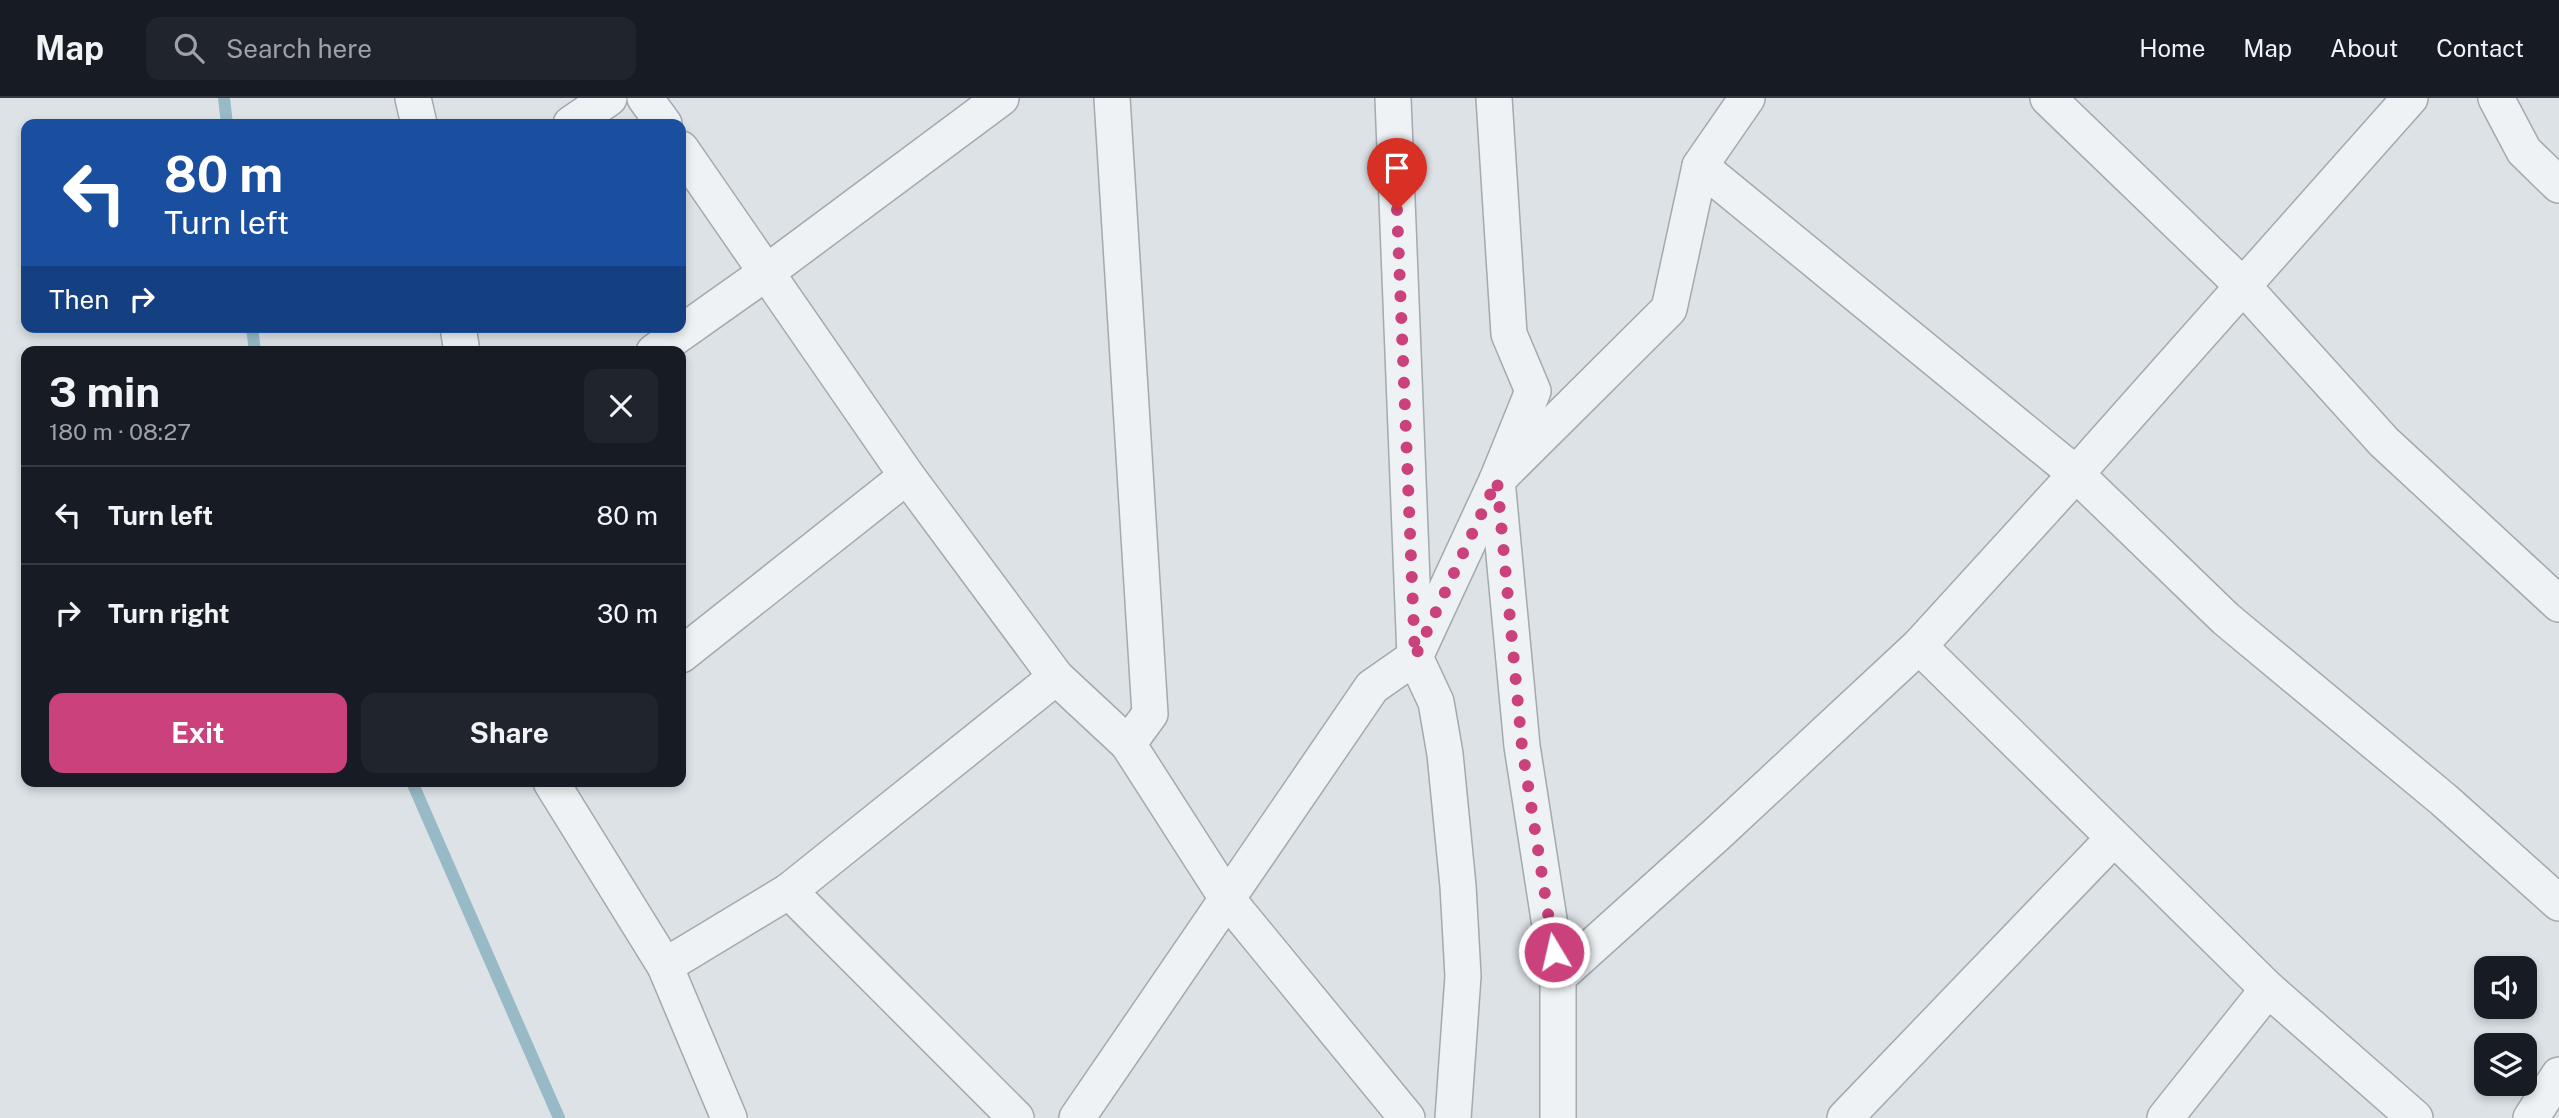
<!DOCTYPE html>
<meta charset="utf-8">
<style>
:root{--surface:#171b24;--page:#20242c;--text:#f1f3f6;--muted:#9ea1a6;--line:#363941;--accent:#ca417c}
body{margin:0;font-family:"Public Sans",sans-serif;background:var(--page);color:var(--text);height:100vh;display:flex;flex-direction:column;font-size:26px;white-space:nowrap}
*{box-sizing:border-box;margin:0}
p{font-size:23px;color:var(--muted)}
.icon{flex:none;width:38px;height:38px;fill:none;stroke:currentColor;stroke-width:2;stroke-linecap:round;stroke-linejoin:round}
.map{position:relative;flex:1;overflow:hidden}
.details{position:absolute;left:21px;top:248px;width:665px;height:441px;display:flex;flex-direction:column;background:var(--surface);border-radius:14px;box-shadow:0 4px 10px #0003}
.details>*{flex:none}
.banner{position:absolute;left:21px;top:21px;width:665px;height:214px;border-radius:14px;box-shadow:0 4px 10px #0003;background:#1a4fa0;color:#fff;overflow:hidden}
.tools{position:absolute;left:2474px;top:858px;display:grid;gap:14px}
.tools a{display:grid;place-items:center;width:63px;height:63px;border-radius:14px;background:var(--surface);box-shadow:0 4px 10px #0003;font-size:35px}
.pin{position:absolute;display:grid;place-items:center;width:60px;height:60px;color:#fff;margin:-72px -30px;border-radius:50% 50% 50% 0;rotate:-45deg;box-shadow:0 0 7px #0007}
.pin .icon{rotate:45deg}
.me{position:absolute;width:77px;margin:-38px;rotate:351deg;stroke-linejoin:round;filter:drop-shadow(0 0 5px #0008)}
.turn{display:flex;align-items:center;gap:24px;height:147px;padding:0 28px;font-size:32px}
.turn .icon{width:91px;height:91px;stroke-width:2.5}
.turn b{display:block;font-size:49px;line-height:60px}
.then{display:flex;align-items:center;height:66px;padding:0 28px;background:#0003;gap:14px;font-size:26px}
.round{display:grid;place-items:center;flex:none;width:74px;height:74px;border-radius:14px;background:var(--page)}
.headline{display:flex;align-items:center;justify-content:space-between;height:119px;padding:0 28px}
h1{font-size:42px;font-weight:700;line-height:52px}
.action{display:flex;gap:14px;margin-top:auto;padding:14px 28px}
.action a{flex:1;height:80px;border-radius:14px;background:var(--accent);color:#fff;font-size:28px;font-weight:700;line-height:80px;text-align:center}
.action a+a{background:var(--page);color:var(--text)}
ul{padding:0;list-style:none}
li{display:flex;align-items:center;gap:21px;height:98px;padding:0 28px;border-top:2px solid var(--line)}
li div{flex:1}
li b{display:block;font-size:26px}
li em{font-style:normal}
header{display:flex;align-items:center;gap:42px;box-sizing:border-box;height:98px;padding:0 35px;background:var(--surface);border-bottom:2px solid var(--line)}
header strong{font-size:33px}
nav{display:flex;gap:38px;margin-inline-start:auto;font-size:24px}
.search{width:490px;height:63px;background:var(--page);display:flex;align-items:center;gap:18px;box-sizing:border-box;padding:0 24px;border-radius:14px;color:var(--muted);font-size:26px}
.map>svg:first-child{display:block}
</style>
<header>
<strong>Map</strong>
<div class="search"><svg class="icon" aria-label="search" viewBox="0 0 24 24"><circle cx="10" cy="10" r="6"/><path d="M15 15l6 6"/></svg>Search here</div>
<nav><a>Home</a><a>Map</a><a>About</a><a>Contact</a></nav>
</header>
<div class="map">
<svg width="2559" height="1020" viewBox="0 0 2559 1020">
<rect width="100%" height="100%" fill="#dce2e6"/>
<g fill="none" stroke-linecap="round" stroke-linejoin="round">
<g stroke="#97bac6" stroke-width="12">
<path d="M224,0L227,26"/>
<path d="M252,229L255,254"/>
<path d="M412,684L559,1020"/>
</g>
<g stroke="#a2aaaf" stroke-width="38">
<g id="minor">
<path d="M413,0L419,26"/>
<path d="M645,0L664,26"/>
<path d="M1112,0L1150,616L1128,646"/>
<path d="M1393,0L1415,559L1436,604L1445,656L1458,788L1463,878L1453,1020"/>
<path d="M1747,0L1700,68L1669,211L1497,382L1522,648L1558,879L1717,736L1919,548"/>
<path d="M2048,0L2242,187L2384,344L2559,506"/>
<path d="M2410,0L2076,376L1919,548L2268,891L2415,1020"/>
<path d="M2496,0L2524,53L2559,87"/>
<path d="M571,26L609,0"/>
<path d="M681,51L907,378L1056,579L1128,646L1228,802L1407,1020"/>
<path d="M1700,68L2076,376L2226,521L2444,702L2559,805"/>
<path d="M458,229L462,254"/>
<path d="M654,254L767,174L1001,0"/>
<path d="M681,557L907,378"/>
<path d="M551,684L665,868L729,1020"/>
<path d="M789,793L1016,1020"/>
<path d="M665,868L789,793L1056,579"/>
<path d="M1077,1020L1372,589L1415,559L1497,382L1533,293L1509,236L1494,0"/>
<path d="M1558,1020V879"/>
<path d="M1845,1020L2113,741"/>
<path d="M2165,1020L2268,891"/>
<path d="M2531,1020L2559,977"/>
</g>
</g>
<use href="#minor" stroke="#eef2f4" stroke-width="35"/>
</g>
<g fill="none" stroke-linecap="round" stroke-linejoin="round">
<path stroke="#ca417c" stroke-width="12" stroke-dasharray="0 21.6" d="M1397,112L1415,559L1497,382L1522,649L1554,854"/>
</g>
</svg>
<div class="tools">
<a><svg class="icon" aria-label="sound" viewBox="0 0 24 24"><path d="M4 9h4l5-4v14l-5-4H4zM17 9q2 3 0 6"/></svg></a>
<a><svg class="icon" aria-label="layers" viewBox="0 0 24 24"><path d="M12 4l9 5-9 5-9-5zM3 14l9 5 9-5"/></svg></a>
</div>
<div class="pin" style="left:1397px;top:112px;background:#d93025"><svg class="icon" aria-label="arrive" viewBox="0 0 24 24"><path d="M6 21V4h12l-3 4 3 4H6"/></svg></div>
<svg class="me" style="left:1554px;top:854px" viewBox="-20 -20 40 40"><circle r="17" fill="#ca417c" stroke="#fff" stroke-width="3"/><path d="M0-11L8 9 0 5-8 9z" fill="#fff"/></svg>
<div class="banner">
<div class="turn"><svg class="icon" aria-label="left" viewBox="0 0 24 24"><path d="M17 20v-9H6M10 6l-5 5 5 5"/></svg><div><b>80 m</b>Turn left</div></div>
<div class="then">Then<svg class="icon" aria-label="right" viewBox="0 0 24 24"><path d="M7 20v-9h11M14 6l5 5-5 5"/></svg></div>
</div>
<section class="details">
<div class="headline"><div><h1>3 min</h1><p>180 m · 08:27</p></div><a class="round"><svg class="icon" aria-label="close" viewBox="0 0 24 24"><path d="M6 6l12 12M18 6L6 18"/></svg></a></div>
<ul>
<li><svg class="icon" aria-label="left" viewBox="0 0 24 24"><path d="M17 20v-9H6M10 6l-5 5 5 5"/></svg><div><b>Turn left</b></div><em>80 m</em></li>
<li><svg class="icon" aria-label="right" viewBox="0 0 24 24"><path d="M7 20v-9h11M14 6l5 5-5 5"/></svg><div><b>Turn right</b></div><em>30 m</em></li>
</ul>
<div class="action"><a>Exit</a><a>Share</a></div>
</section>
</div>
